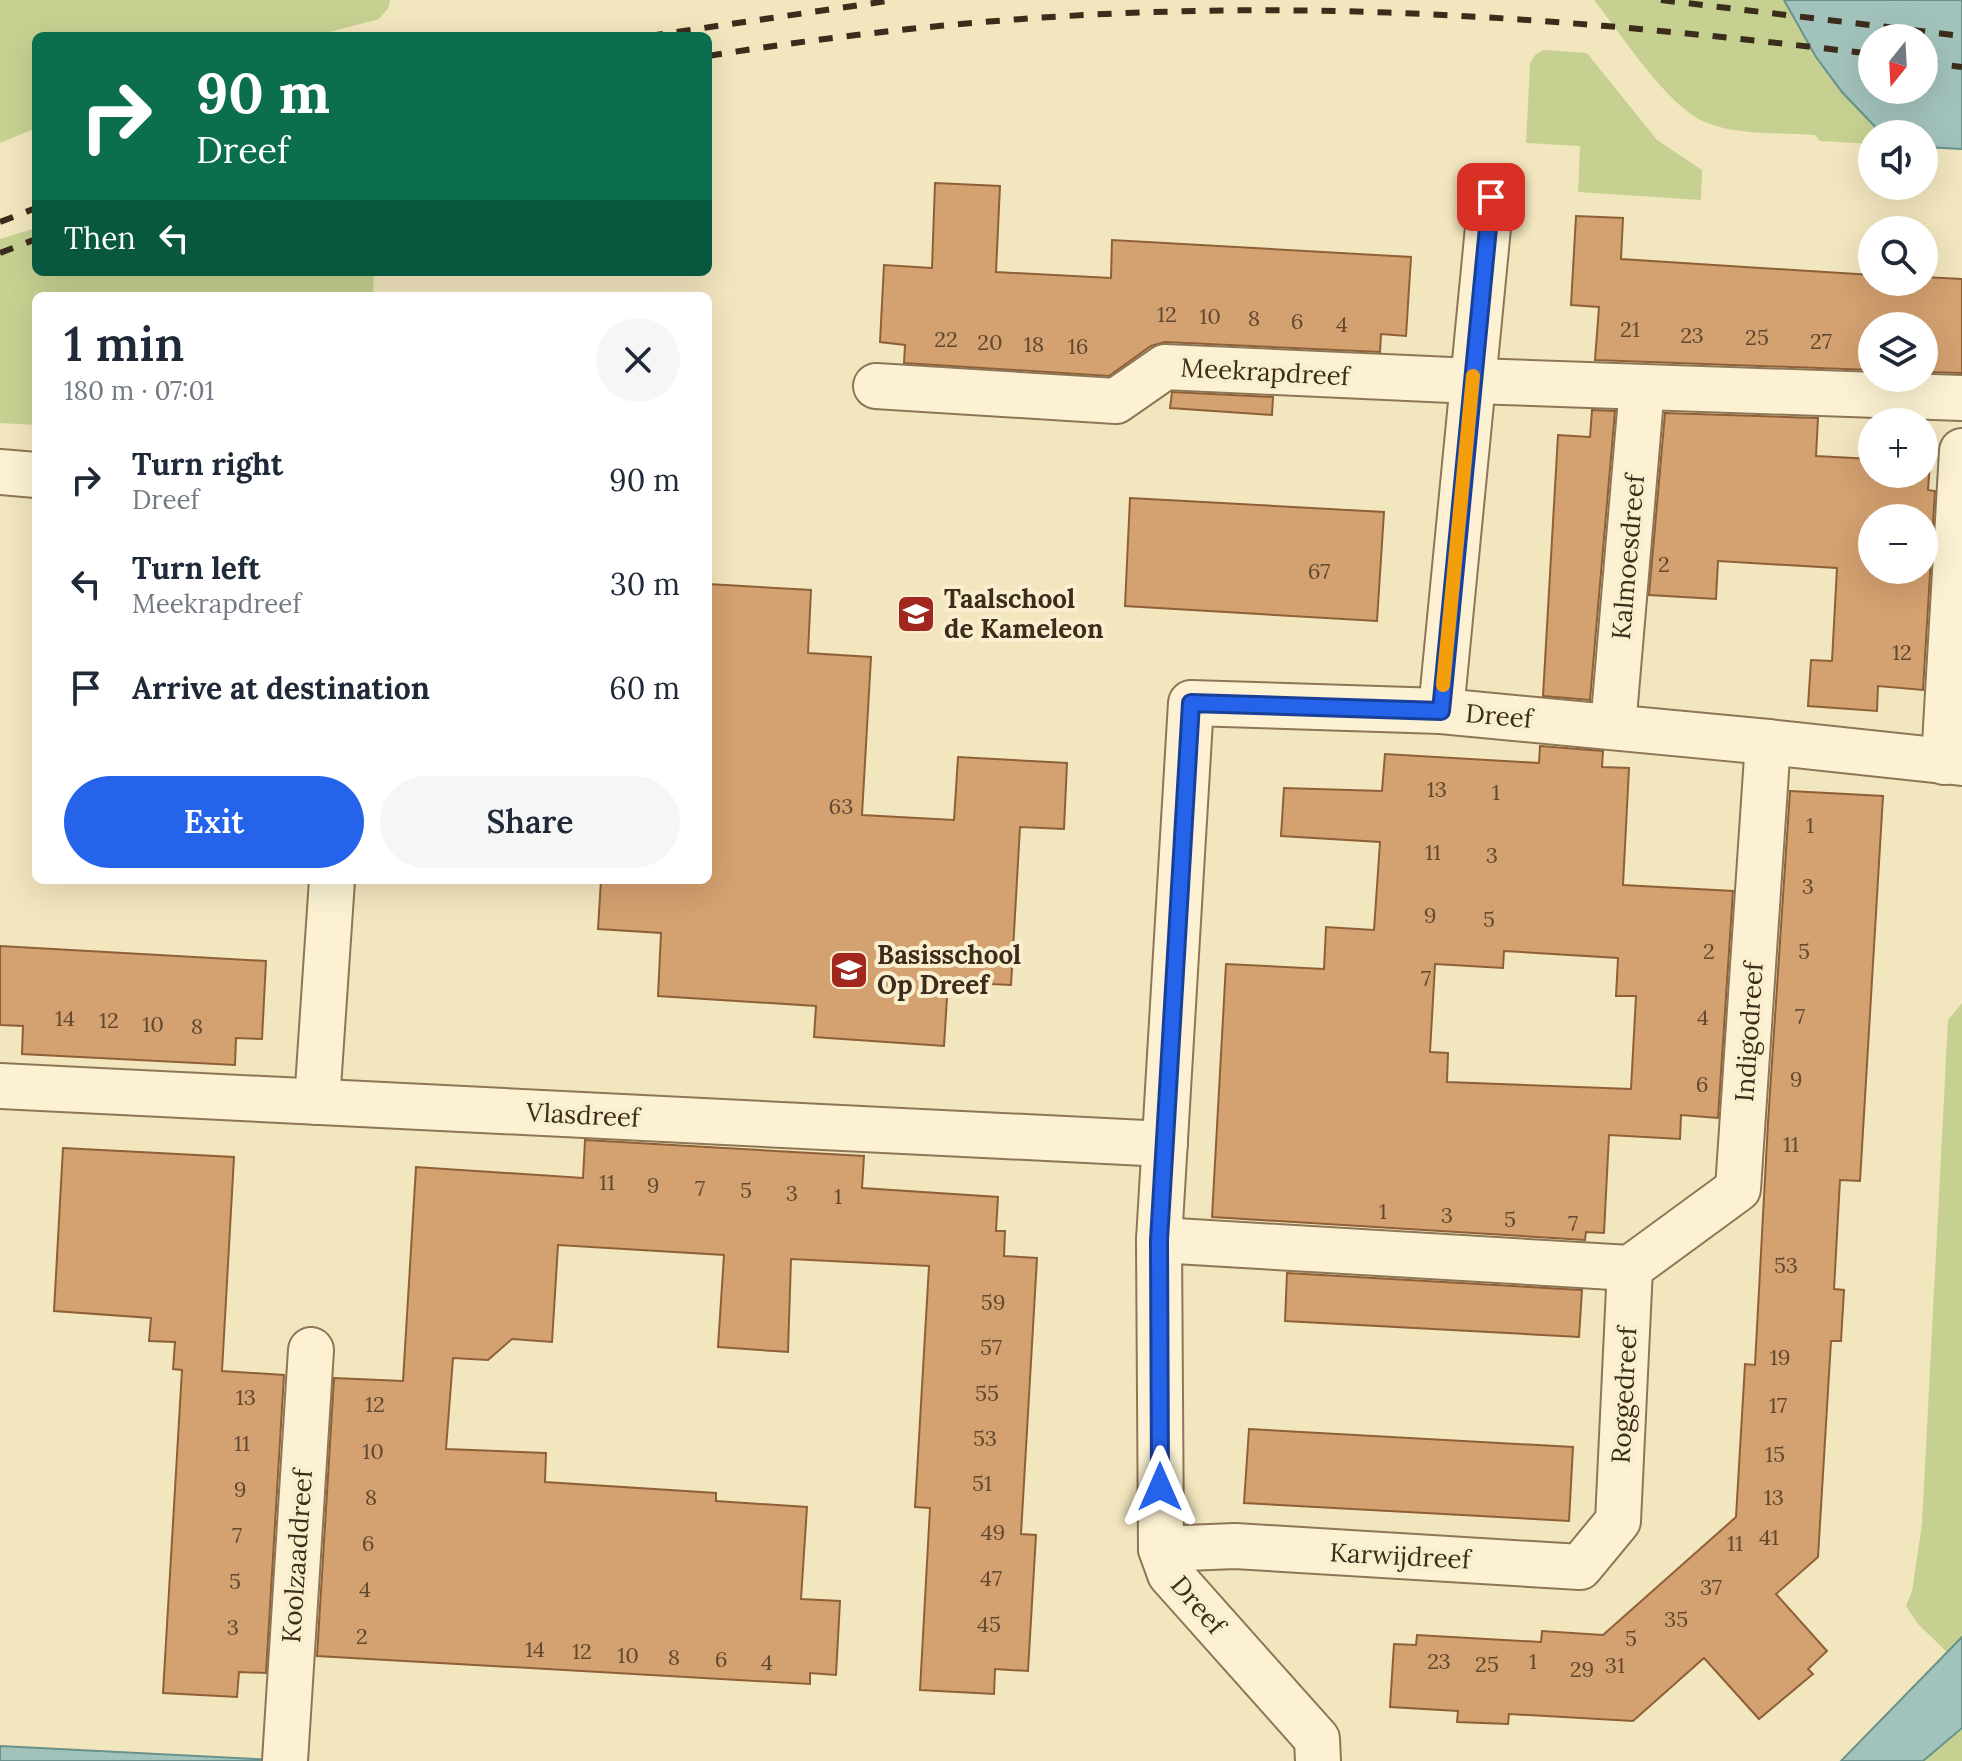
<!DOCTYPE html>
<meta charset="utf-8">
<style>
:root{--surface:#fff;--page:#f6f6f7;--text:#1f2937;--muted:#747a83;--accent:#2563eb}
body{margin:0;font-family:Lora,serif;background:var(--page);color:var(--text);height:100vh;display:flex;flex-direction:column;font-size:30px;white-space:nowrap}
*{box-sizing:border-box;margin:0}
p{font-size:26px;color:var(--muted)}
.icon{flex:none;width:44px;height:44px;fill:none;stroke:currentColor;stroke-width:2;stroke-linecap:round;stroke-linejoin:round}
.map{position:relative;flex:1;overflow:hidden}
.drawer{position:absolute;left:32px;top:292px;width:680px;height:592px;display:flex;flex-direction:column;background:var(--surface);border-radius:12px;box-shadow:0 8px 32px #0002}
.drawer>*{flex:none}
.guide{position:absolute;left:32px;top:32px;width:680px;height:244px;border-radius:12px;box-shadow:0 8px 32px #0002;background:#0b6e4f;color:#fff;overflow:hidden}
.needle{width:52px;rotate:198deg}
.fabs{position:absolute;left:1858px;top:24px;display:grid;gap:16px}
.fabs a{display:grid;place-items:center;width:80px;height:80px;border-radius:50%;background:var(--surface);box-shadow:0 8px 32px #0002;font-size:40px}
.pin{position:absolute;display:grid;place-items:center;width:68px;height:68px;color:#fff;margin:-34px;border-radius:16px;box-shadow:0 4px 12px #0006}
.me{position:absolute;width:88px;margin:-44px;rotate:0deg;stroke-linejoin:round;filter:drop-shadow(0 0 6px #0008)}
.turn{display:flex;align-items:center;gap:28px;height:168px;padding:0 32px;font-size:36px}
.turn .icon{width:104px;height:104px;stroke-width:2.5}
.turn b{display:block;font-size:56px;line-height:68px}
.then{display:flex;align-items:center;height:76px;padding:0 32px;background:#0003;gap:16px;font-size:30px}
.round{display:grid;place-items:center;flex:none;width:84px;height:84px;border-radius:42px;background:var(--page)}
.headline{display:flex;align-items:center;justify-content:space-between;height:136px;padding:0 32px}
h1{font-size:48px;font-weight:600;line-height:60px}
.primary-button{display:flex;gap:16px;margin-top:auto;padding:16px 32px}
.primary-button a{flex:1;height:92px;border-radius:48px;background:var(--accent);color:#fff;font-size:32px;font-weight:600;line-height:92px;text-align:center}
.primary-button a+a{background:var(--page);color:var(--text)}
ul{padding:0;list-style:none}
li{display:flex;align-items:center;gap:24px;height:104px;padding:0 32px}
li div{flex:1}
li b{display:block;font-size:30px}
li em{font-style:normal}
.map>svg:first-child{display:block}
</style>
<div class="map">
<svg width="1962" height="1761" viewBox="0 0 1962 1761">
<rect width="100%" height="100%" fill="#f2e6be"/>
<g fill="#c6d191">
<path d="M0,0H390L389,7L379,19L315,36H36V128L0,143Z"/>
<path d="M1594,0H1784L1816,57L1842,92L1882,134H1872V144L1820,141L1815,135C1780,132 1737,136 1705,122C1666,105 1622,35 1594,0Z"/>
<path d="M1544,50L1587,53L1657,140L1702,170L1701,200L1578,192L1580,146L1526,143L1530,64L1535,55Z"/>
<path d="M36,228V272H374L373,296H36V425L0,423V239Z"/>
<path d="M1962,1003V1638L1949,1654L1918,1624L1906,1606L1912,1591L1922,1524L1948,1020Z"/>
<path d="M1962,1728V1761H1923L1927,1757Z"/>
</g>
<g fill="#a2c3bc" stroke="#68928b" stroke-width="2" fill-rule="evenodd">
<path d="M1784,0H1962V149L1924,147V134H1882L1842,92L1816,57ZM1872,38H1924V90H1872Z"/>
<path d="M1962,1637V1728L1923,1761H1841Z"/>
<path d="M0,1746L293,1761H0Z"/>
</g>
<g fill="#d4a170" stroke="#8e6038" stroke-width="2" fill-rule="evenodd">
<path d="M935,183L1000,186L996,272L1111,278L1112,240L1411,257L1406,336L1381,334L1380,352L1165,342L1151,346L1109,376L904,363L905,345L880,342L884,265L932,268Z"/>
<path d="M1576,216L1623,218L1621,259L1872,275V282H1924V277L1962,279V373L1924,372V326H1872V370L1595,360L1599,307L1571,305Z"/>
<path d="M1172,392L1273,397L1272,415L1170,408Z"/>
<path d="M1592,410L1615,411L1590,700L1543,696L1558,435L1590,437Z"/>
<path d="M1665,413L1818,418L1816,456L1872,459V474H1924V462L1930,463L1928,490L1935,491L1923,690L1878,686L1877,711L1808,706L1811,660L1832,661L1837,568L1718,561L1716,599L1649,595ZM1872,518H1924V570H1872Z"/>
<path d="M1130,498L1384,512L1377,621L1125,606Z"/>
<path d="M708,584L811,590L808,653L871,657L862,815L954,820L958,757L1067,763L1064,829L1020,827L1011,985L948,982L944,1046L814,1037L816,1006L658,996L661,933L598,929L601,880H708Z"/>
<path d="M1540,746L1603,751L1602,767L1629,768L1623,885L1733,891L1718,1118L1681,1115L1680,1139L1609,1135L1604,1233L1586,1232L1585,1240L1212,1217L1226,964L1324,969L1326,927L1374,930L1380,842L1281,836L1284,788L1382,791L1385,754L1539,763ZM1504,951L1618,958L1616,996H1636L1631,1089L1447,1082L1448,1053L1430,1052L1435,964L1503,968Z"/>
<path d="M1790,791L1883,796L1860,1181L1840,1180L1834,1289L1844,1290L1841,1341H1831L1818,1557L1776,1594L1827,1651L1808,1669L1813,1674L1759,1719L1704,1658L1633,1721L1509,1714L1508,1724L1457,1722L1458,1711L1390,1707L1394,1644L1416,1645L1417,1635L1541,1642L1542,1631L1603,1635L1736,1517L1745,1364L1755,1365L1768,1122Z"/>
<path d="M0,946L266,961L262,1039L236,1038L235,1065L22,1054L23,1026L0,1025Z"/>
<path d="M585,1140L864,1156L862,1188L998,1197L996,1231H1005L1004,1256L1037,1258L1021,1534L1036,1535L1028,1671L995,1669L994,1694L920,1690L930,1508L915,1507L929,1266L791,1259L788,1352L718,1347L724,1255L558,1245L552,1342L512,1339L488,1360L453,1358L446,1449L546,1453L545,1482L716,1493V1501L807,1507L801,1599L840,1601L836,1675L810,1673V1684L317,1656L334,1378L403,1381L416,1167L583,1178Z"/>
<path d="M63,1148L234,1157L222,1371L284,1375L266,1673L239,1672L237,1697L163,1693L182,1370L173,1369L175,1342L149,1341L151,1318L54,1311Z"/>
<path d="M1287,1273L1582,1290L1579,1337L1285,1321Z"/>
<path d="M1249,1429L1573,1447L1569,1521L1244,1503Z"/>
</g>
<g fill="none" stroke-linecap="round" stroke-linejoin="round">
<g stroke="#8d7655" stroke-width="48">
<g id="minor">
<path d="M876,386L1116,401L1165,367L1473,381L1962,398"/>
<path d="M0,472L36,475"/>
<path d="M1441,711L1491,197"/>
<path d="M1613,727L1642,387"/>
<path d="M1944,762L1962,451"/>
<path d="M0,1086L1165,1144"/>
<path d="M317,1102L332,880"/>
<path d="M1159,1240L1630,1268"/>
<path d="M1630,1268L1738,1189L1768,742"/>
<path d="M1161,1549L1235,1546L1580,1567L1618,1521L1630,1268"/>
<path d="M285,1761L311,1350"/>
<path d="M1318,1761L1317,1739L1170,1574L1161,1549L1159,1240L1191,703L1441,711L1768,742L1962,763"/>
</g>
</g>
<use href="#minor" stroke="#fcf2d3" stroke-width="44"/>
<g stroke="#3b2c1b" stroke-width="6" stroke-dasharray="14 14" stroke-linecap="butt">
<path d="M1661,0L1962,36"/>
<path d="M649,36L894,0"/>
<path d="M708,56C869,30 1033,14 1196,11C1422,6 1648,27 1872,54"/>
<path d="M1924,62L1962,67"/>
<path d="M0,222L36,208"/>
<path d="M0,253L36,239"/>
</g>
</g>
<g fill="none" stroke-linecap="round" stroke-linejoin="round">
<g stroke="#184099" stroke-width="20">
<path id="route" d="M1160,1487L1159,1240L1191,703L1441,711L1491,197"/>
</g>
<use href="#route" stroke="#2563eb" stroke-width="14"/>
<path stroke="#f59e0b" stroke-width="14" d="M1443,685L1473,376"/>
</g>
<defs>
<g id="school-square" transform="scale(2)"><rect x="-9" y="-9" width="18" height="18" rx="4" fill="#a2271f" stroke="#f9efcf"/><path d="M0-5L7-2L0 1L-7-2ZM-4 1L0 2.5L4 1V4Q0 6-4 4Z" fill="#fff"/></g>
</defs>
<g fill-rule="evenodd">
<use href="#school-square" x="916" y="614"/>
<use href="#school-square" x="849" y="970"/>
</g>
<g text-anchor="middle" stroke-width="8" stroke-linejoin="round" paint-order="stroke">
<g font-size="22" fill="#614930">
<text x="1167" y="322">12</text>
<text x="1210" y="324">10</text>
<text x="1254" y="326">8</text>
<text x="1297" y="329">6</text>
<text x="1342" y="332">4</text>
<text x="1630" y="337">21</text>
<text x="1692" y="343">23</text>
<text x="1757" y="345">25</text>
<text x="946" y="347">22</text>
<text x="1821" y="349">27</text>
<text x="990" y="350">20</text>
<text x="1034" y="352">18</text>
<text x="1078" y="354">16</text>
<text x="1664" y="572">2</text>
<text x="1319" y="579">67</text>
<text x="1902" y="660">12</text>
<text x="1437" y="797">13</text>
<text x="1496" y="800">1</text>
<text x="841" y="814">63</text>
<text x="1810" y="833">1</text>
<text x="1433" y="860">11</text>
<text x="1492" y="863">3</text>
<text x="1808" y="894">3</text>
<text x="1430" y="923">9</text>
<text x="1489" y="927">5</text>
<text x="1709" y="959">2</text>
<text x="1804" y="959">5</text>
<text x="1426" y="986">7</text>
<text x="1800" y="1024">7</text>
<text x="1703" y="1025">4</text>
<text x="65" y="1026">14</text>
<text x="109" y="1028">12</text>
<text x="153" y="1032">10</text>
<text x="197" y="1034">8</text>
<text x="1796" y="1087">9</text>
<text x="1702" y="1092">6</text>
<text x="1791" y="1152">11</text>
<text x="607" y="1190">11</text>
<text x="653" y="1193">9</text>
<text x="700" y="1196">7</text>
<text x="746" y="1198">5</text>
<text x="792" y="1201">3</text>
<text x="838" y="1204">1</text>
<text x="1383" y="1219">1</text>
<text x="1447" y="1223">3</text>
<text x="1510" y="1227">5</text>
<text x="1573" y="1231">7</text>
<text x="1786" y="1273">53</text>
<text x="993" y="1310">59</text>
<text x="991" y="1355">57</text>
<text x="1780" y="1365">19</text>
<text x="987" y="1401">55</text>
<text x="246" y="1405">13</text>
<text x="375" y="1412">12</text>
<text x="1778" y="1413">17</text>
<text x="985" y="1446">53</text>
<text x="242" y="1451">11</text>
<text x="373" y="1459">10</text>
<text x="1775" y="1462">15</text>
<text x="982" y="1491">51</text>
<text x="240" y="1497">9</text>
<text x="371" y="1505">8</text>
<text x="1774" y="1505">13</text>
<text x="993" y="1540">49</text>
<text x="237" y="1543">7</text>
<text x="1769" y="1545">41</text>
<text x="368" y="1551">6</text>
<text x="1735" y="1551">11</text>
<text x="991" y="1586">47</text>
<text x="235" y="1589">5</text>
<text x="1711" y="1595">37</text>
<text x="365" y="1597">4</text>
<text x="1676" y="1627">35</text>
<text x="989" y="1632">45</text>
<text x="233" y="1635">3</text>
<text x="362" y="1644">2</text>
<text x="1631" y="1646">5</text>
<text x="535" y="1657">14</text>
<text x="582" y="1659">12</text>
<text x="628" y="1663">10</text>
<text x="674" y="1665">8</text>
<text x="721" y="1667">6</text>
<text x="1439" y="1669">23</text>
<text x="1533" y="1669">1</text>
<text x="767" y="1670">4</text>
<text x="1487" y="1672">25</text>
<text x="1615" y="1673">31</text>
<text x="1582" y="1677">29</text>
</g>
<g font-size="26" fill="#3b2c1b" stroke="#f9efcf">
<text transform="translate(1265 372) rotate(3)" y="9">Meekrapdreef</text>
<text transform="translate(1628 557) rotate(-85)" y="9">Kalmoesdreef</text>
<text transform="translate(1499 716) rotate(5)" y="9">Dreef</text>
<text transform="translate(1749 1032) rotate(-86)" y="9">Indigodreef</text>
<text transform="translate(583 1115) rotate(3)" y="9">Vlasdreef</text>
<text transform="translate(1624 1395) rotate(-87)" y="9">Roggedreef</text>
<text transform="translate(297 1556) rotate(-86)" y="9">Koolzaaddreef</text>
<text transform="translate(1400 1556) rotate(3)" y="9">Karwijdreef</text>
<text transform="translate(1198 1605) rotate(49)" y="9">Dreef</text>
</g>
<g font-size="26" font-weight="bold" fill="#3b2c1b" stroke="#f9efcf" text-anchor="start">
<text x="944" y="608">Taalschool<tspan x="944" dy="30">de Kameleon</tspan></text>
<text x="877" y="964">Basisschool<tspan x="877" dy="30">Op Dreef</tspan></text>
</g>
</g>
</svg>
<div class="fabs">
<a><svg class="needle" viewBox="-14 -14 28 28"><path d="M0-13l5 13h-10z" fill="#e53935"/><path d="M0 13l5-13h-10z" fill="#747a83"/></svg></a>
<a><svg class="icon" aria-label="sound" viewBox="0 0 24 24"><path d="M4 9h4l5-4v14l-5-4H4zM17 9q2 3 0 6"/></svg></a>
<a><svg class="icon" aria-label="search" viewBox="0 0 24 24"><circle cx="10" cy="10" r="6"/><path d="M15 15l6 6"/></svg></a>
<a><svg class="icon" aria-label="layers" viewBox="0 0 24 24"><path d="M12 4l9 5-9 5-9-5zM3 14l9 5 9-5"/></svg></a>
<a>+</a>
<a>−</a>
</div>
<div class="pin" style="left:1491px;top:197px;background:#d93025"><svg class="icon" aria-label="arrive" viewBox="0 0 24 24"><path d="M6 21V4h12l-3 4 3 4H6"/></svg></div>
<svg class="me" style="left:1160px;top:1487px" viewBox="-20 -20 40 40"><path d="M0-17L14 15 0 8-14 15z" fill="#2563eb" stroke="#fff" stroke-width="4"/></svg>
<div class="guide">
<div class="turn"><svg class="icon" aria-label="right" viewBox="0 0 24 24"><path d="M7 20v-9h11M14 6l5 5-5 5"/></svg><div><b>90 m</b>Dreef</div></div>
<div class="then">Then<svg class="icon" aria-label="left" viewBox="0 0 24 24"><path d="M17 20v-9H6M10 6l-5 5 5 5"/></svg></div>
</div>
<section class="drawer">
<div class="headline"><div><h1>1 min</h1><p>180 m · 07:01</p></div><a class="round"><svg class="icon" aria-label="close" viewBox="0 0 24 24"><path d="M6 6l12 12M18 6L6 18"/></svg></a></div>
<ul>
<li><svg class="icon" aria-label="right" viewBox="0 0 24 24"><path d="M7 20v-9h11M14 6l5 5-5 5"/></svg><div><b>Turn right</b><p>Dreef</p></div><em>90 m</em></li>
<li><svg class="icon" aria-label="left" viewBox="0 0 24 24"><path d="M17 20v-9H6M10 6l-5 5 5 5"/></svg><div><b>Turn left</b><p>Meekrapdreef</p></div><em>30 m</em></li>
<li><svg class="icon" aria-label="arrive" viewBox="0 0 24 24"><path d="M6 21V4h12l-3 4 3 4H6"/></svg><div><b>Arrive at destination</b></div><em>60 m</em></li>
</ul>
<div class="primary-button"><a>Exit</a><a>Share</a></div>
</section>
</div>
